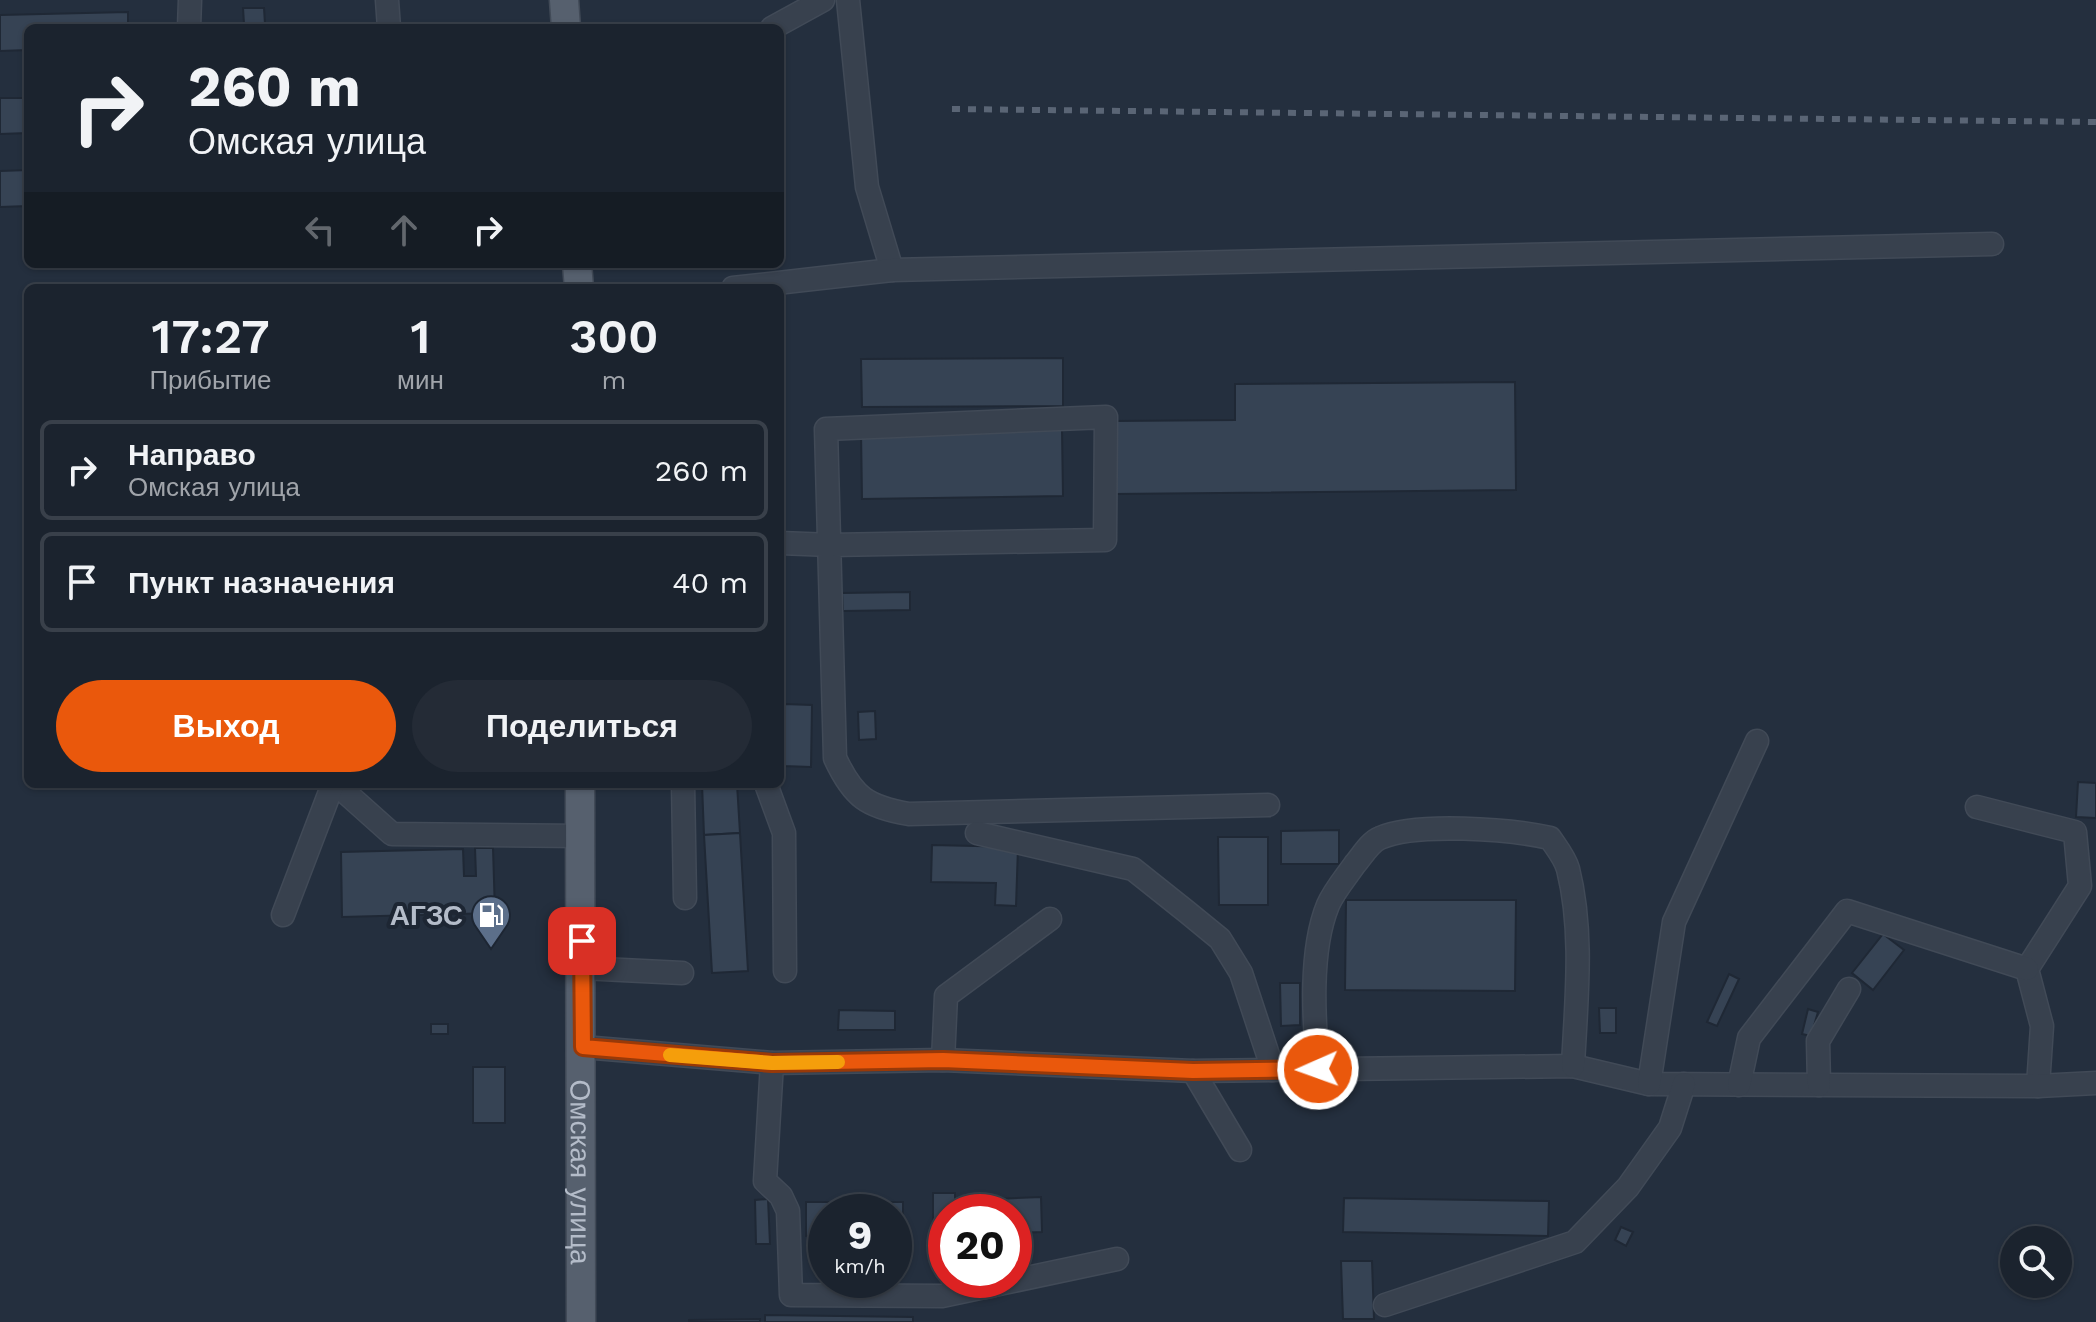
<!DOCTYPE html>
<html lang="ru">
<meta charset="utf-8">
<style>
:root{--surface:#1b232e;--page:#242b36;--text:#f1f3f6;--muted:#a0a4aa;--line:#39404a;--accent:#ea580c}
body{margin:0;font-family:"Work Sans",sans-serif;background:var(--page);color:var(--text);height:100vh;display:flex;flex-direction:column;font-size:30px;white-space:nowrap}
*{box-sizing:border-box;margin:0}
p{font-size:26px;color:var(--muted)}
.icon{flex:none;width:44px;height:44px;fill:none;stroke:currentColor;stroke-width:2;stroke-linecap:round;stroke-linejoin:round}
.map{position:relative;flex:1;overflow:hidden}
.panel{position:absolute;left:24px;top:284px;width:760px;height:504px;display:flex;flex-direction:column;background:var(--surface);border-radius:12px;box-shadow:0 2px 6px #0004,0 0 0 2px var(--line)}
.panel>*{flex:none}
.top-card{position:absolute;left:24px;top:24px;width:760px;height:244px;border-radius:12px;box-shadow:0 2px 6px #0004,0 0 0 2px var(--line);background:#1b232e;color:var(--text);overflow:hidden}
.controls{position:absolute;left:2000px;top:1226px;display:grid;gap:16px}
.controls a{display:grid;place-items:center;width:72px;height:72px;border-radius:50%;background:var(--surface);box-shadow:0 2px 6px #0004,0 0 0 2px var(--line);font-size:40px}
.speed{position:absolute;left:808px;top:1194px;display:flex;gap:16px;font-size:40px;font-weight:700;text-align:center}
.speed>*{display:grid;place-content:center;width:104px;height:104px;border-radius:50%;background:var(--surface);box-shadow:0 2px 6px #0004,0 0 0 2px var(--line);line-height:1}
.speed small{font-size:20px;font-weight:400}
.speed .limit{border:12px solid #d22;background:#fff;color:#111}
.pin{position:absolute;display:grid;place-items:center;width:68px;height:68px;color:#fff;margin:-34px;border-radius:16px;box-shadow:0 4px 12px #0006}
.me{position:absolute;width:88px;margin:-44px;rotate:268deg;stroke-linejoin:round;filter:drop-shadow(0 0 6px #0008)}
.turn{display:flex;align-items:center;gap:28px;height:168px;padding:0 32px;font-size:36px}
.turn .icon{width:104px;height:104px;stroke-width:2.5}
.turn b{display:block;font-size:56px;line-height:68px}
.lanes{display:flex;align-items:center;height:76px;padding:0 32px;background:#0003;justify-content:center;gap:40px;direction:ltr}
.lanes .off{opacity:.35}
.eta{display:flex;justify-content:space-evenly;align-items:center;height:136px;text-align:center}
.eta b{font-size:48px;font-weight:600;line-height:56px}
.primary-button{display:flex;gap:16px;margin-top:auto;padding:16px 32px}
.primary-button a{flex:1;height:92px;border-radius:48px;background:var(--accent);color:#fff;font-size:32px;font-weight:600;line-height:92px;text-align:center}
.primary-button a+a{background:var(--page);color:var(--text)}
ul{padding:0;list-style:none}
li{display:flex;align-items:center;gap:24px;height:100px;margin:0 16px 12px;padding:0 16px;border:4px solid var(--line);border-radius:12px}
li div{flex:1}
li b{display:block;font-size:30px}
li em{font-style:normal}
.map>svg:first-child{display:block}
</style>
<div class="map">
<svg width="2096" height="1322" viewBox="0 0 2096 1322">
<rect width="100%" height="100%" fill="#242f3e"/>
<g fill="#364354" stroke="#1f2835" stroke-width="2">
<path d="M243,8H264L265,24H244Z"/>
<path d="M128,12V28H28V50L0,51V15Z"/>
<path d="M0,98H28V133L0,134Z"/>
<path d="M28,170V206L0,207V171Z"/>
<path d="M1063,358V406L862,407L861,359Z"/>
<path d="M1515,382L1516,490L1113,494V421L1235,420V384Z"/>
<path d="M1062,429L1063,496L862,499L861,432Z"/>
<path d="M910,592V610L843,611L842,593Z"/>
<path d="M784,704L812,705L811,767L783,766Z"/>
<path d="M875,711L876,739L859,740L858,712Z"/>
<path d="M2078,782L2096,783V818L2076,817Z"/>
<path d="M702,784H737L740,833L704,835Z"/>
<path d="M1339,830V864H1281V831Z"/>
<path d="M740,833L748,971L712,973L704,835Z"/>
<path d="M1218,837H1268V905H1219Z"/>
<path d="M932,845L1018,847L1016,906L995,905L996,883L931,882Z"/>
<path d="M475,848H493L495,913L342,917L341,852L463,849L464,876H476Z"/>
<path d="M1346,900H1516L1515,991L1345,990Z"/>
<path d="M1883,934L1904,950L1873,990L1852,973Z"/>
<path d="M1729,974L1739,979L1717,1026L1707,1022Z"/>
<path d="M1280,983H1300V1025L1281,1026Z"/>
<path d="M1599,1008H1616V1033H1600Z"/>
<path d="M1808,1009L1818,1012L1811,1036L1802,1034Z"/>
<path d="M839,1010L895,1011V1030H838Z"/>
<rect x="431" y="1024" width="17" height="10"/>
<rect x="473" y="1067" width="32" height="56"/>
<path d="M933,1193H955V1212H946V1227L933,1228Z"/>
<path d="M1041,1197L1042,1232L1014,1233V1212H973L972,1200Z"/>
<path d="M1344,1198L1549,1201L1548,1236L1343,1232Z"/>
<path d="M768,1199L770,1244H756L755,1200Z"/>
<path d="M806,1202H903V1236H894V1212H826V1236H806Z"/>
<path d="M1621,1227L1633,1232L1626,1246L1615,1240Z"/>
<path d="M1341,1261H1372L1374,1319H1343Z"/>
<path d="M765,1315L913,1317V1322H765Z"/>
<path d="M760,1319V1322H689V1320Z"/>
</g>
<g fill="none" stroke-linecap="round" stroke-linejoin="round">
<g stroke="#414a57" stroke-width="25">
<g id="minor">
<path d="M387,0L389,28"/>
<path d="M848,0L867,187L892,270"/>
<path d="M189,28L190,0"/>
<path d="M772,28L823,0"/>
<path d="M733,288L892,270L1992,244"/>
<path d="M780,543L831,545L1105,540L1106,417L826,429L835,758C853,797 867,807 909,814L1268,805"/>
<path d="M336,784L392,834L581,836"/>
<path d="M683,784L685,898"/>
<path d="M766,784L784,833L785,971"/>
<path d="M1977,807L2075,832L2080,886L2027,969L2042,1026L2038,1086"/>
<path d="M977,833L1133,869L1187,912L1220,939L1241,973L1273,1070"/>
<path d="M283,915L333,784"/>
<path d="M582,968L682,973"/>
<path d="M583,1047L772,1063L943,1060L1193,1071L1573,1066L1649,1084L2038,1086L2096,1083"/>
<path d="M943,1060L946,996L1050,919"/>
<path d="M772,1063L765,1181L781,1196L788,1211L791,1295L942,1296L1117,1259"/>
<path d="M1318,1069C1314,1021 1309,951 1328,905C1334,891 1346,877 1355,864C1362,856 1370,842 1380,838C1415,822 1511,829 1550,838C1556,847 1565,858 1568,869C1584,933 1576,1002 1573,1066"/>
<path d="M1193,1071L1240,1150"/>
<path d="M1649,1084L1674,922L1757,741"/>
<path d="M1739,1085L1749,1038L1847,911L2027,969"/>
<path d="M1819,1085L1818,1041L1849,989"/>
<path d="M1385,1305L1575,1242L1628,1187L1670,1128L1684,1084"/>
</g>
</g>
<g stroke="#414a57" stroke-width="31">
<g id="major">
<path d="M564,0L566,28"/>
<path d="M577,264L579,288"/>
<path id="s1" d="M580,784L581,1322"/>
</g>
</g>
<use href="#minor" stroke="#38414e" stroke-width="22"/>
<use href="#major" stroke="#56606e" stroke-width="28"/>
<path stroke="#5a6575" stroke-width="6" stroke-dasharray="8 8" stroke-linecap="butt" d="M952,109L2096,122"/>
</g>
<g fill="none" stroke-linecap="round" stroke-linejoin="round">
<g stroke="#983908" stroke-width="20">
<path id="route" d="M582,941L583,1047L772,1063L943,1060L1193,1071L1318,1069"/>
</g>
<use href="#route" stroke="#ea580c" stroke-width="14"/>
<path stroke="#f59e0b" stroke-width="14" d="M670,1055L772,1063L838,1062"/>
</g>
<defs>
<g id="fuel-pin" transform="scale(2)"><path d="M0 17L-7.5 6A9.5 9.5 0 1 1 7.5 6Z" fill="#5c6f8a" stroke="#1d2633"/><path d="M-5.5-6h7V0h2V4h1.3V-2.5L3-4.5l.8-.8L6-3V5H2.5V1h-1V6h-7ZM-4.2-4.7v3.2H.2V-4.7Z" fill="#fff"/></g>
</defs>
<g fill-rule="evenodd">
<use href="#fuel-pin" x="491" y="915"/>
</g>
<g text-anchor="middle" stroke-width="8" stroke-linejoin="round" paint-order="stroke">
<g font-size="28" font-weight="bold" fill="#b4bcc9" stroke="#1d2633" text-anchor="end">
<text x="463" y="925">АГЗС</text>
</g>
<g font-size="28" fill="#b4bcc9" stroke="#1d2633">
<text dy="10" stroke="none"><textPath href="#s1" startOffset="388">Омская улица</textPath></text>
</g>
</g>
</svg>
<div class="controls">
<a><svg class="icon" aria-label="search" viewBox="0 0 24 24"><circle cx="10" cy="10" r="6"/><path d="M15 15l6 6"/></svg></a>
</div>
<div class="speed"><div>9<small>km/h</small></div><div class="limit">20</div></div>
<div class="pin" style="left:582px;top:941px;background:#d93025"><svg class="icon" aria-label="arrive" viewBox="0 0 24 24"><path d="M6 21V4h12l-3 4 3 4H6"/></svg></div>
<svg class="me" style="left:1318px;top:1069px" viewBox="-20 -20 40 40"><circle r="17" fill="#ea580c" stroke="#fff" stroke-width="3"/><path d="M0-11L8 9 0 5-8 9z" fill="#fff"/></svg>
<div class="top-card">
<div class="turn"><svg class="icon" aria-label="right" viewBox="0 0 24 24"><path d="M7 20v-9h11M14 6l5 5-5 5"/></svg><div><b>260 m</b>Омская улица</div></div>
<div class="lanes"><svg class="icon off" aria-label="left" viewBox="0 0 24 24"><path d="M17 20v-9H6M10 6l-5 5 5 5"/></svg><svg class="icon off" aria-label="ahead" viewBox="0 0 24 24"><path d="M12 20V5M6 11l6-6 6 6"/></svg><svg class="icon" aria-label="right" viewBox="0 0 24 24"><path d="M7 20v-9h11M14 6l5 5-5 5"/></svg></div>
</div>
<section class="panel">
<div class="eta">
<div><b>17:27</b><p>Прибытие</p></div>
<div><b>1</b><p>мин</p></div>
<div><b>300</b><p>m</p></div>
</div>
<ul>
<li><svg class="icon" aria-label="right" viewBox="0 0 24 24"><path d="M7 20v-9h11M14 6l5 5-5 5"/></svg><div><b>Направо</b><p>Омская улица</p></div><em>260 m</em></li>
<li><svg class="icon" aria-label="arrive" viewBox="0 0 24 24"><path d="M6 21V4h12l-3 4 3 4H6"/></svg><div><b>Пункт назначения</b></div><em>40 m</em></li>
</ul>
<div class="primary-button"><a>Выход</a><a>Поделиться</a></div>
</section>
</div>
